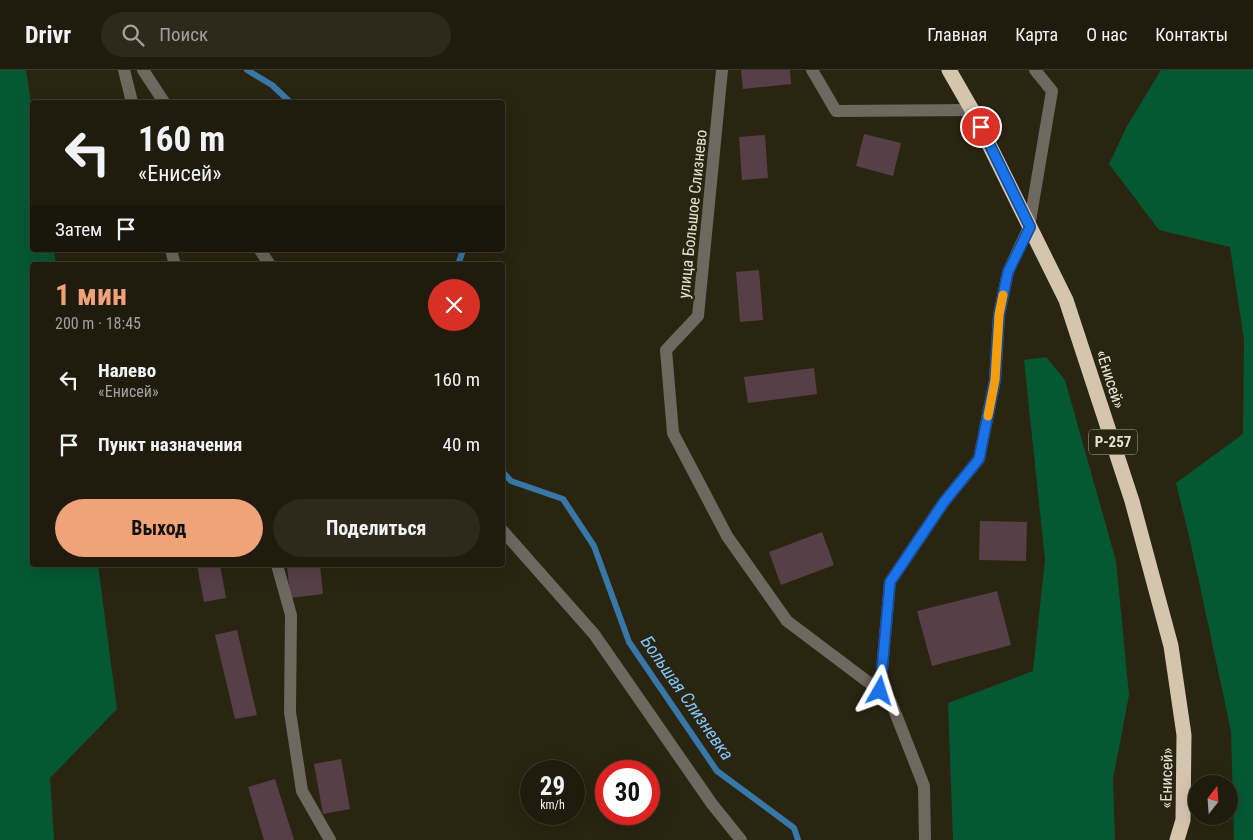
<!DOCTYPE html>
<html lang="ru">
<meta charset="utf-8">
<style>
:root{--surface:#201c0d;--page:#2d291b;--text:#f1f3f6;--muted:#a2a19d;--line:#3d3a2e;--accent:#f0a278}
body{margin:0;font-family:"Roboto Condensed",sans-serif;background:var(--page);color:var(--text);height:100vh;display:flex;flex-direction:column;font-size:19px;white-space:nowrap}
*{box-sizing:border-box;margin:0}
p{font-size:16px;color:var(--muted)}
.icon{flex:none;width:28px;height:28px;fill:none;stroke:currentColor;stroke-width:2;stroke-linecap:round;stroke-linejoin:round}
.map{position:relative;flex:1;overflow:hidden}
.sheet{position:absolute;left:30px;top:192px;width:475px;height:305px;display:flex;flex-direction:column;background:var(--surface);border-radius:5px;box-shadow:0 5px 20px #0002,0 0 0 1px var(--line)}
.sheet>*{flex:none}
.hud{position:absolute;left:30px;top:30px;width:475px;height:152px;border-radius:5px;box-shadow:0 5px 20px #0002,0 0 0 1px var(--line);background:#201c0d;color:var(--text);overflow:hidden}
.needle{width:32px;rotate:17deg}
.controls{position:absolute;left:1188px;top:705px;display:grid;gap:10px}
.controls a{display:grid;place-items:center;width:50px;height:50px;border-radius:50%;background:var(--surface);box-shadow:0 5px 20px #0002,0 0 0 1px var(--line);font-size:25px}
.speed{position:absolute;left:520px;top:690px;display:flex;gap:10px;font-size:25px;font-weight:700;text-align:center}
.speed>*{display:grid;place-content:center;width:65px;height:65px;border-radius:50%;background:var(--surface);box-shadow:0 5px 20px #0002,0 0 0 1px var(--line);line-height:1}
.speed small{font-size:12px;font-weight:400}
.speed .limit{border:8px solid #d22;background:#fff;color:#111}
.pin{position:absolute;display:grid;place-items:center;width:42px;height:42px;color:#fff;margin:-21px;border:2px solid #fff;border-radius:50%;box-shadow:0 1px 5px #0007}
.me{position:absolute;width:55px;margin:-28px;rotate:6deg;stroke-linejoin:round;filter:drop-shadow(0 0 4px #0008)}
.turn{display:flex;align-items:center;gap:18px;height:105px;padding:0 25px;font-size:22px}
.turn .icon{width:65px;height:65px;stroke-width:2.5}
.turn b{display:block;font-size:35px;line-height:42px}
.then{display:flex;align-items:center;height:48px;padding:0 25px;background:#0003;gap:10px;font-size:19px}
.round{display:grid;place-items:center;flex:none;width:52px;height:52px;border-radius:26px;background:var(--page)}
.headline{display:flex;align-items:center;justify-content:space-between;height:85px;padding:0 25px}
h1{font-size:30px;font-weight:700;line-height:38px;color:var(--accent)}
.primary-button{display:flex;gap:10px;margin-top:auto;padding:10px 25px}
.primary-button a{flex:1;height:58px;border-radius:30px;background:var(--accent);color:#111;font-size:20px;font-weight:700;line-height:58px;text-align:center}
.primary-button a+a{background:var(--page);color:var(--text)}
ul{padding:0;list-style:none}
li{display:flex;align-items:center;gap:15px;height:65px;padding:0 25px}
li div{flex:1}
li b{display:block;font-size:19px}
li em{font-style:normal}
header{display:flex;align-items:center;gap:30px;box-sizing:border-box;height:70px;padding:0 25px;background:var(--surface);border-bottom:1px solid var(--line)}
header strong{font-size:24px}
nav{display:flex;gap:28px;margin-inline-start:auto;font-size:18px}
.search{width:350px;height:45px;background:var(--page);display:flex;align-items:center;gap:12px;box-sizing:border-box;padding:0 18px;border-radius:28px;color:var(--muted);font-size:19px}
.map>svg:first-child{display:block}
</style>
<header>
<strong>Drivr</strong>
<div class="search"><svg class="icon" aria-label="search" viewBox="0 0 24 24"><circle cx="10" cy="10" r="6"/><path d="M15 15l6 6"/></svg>Поиск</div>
<nav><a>Главная</a><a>Карта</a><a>О нас</a><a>Контакты</a></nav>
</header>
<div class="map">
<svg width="1253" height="770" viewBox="0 0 1253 770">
<rect width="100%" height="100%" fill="#2a2511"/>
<g fill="#045933">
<path d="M0,0H26L32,39V180H54L56,195H32V495H98L117,639L50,708L54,770H0Z"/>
<path d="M1161,0H1253V770H1234L1231,661L1190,470L1176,413L1243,364L1244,270L1230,177L1159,160L1109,94L1127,56Z"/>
<path d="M1046,287L1065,310L1116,491L1129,625L1113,709L1115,770H953L948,633L1033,601L1045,490L1024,290Z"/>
</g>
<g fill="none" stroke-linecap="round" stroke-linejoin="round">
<g stroke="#3878a9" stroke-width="6">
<path d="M247,0L272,15L290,32"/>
<path d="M458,195L463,180"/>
<path d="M502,401L511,411L563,429L594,476L629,572L717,701L794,758L798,770"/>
</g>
</g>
<g fill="#573f47">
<path d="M741,0H790L791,14L743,19Z"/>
<path d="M864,64L901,73L893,106L856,96Z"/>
<path d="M765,65L768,108L742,110L739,67Z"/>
<path d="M759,200L763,250L740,252L736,202Z"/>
<path d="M814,298L817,324L748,333L744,307Z"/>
<path d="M980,451L1027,452L1026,491L979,490Z"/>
<path d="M822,462L834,495L781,515L769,482Z"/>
<path d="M197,495H220L226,528L204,532Z"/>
<path d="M287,495H320L323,524L290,528Z"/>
<path d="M997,521L1011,575L932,596L917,541Z"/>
<path d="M237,560L257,645L235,649L215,565Z"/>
<path d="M341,689L350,739L323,744L314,694Z"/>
<path d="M275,709L294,770H264L248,717Z"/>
</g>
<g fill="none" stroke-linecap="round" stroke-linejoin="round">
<path stroke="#6e685f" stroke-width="12" d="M1029,157L1052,21L1035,0"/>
<g stroke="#6e685f" stroke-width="12">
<path d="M124,0L132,32"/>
<path d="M143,0L164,32"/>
<path d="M722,0L698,246L666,280L673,363L727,466L787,551L880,621"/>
<path d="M812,0L836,41L972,40"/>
<path d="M171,180L175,195"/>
<path d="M260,180L270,195"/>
<path d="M502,460L594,564L712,734L741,770"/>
<path d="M277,495L291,545L290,642L302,721L330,770"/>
<path d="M925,770L924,716L891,632L880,621L890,512L944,432L979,389L995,310L999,245L1008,202L1029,157"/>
</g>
<path stroke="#d4c5af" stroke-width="15" d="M949,0L972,40L1066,230L1132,431L1171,576L1184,665L1183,750L1177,770"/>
</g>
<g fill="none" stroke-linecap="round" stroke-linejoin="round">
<g stroke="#114b97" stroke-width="12">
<path id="route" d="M880,621L890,512L944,432L979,389L995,310L999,245L1008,202L1030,157L981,57"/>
</g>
<use href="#route" stroke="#1a73e8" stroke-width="9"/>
<path stroke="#f59e0b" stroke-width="9" d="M988,346L995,310L999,245L1003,225"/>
</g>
<g text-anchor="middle" stroke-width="5" stroke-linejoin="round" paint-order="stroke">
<rect fill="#2a2511" stroke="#adaa9b" stroke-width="1" x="1089" y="359.5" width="48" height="25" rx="4"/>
<g font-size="15" font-weight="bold" fill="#e5e3d6">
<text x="1113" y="377">Р-257</text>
</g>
<g font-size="16" fill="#e5e3d6" stroke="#2a2511">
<text transform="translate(692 144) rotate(-84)" y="6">улица Большое Слизнево</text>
<text transform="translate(1111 309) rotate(72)" y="6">«Енисей»</text>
<text transform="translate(1166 708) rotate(-89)" y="6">«Енисей»</text>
</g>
<g font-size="18" font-style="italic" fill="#82c6fd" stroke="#2a2511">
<text transform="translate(687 628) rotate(55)" y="6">Большая Слизневка</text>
</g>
</g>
</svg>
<div class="controls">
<a><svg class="needle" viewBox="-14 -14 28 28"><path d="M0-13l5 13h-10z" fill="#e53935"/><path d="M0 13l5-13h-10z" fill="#a2a19d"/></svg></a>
</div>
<div class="speed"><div>29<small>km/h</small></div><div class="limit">30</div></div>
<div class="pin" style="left:981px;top:57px;background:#d93025"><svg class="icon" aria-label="arrive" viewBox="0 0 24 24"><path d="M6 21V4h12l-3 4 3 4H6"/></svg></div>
<svg class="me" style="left:880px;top:621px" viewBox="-20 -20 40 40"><path d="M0-17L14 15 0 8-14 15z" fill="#1a73e8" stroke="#fff" stroke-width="4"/></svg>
<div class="hud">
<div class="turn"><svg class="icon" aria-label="left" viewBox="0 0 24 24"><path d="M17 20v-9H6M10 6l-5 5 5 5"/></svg><div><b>160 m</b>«Енисей»</div></div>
<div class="then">Затем<svg class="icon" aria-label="arrive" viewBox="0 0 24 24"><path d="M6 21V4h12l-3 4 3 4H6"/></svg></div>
</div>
<section class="sheet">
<div class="headline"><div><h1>1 мин</h1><p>200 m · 18:45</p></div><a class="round" style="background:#d93025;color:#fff"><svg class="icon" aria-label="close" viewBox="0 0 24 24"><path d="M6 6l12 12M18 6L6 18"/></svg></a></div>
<ul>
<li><svg class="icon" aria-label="left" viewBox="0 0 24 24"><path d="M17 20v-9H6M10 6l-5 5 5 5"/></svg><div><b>Налево</b><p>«Енисей»</p></div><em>160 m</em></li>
<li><svg class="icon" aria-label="arrive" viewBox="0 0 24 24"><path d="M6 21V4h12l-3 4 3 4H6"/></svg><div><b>Пункт назначения</b></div><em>40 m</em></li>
</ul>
<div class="primary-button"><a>Выход</a><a>Поделиться</a></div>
</section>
</div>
